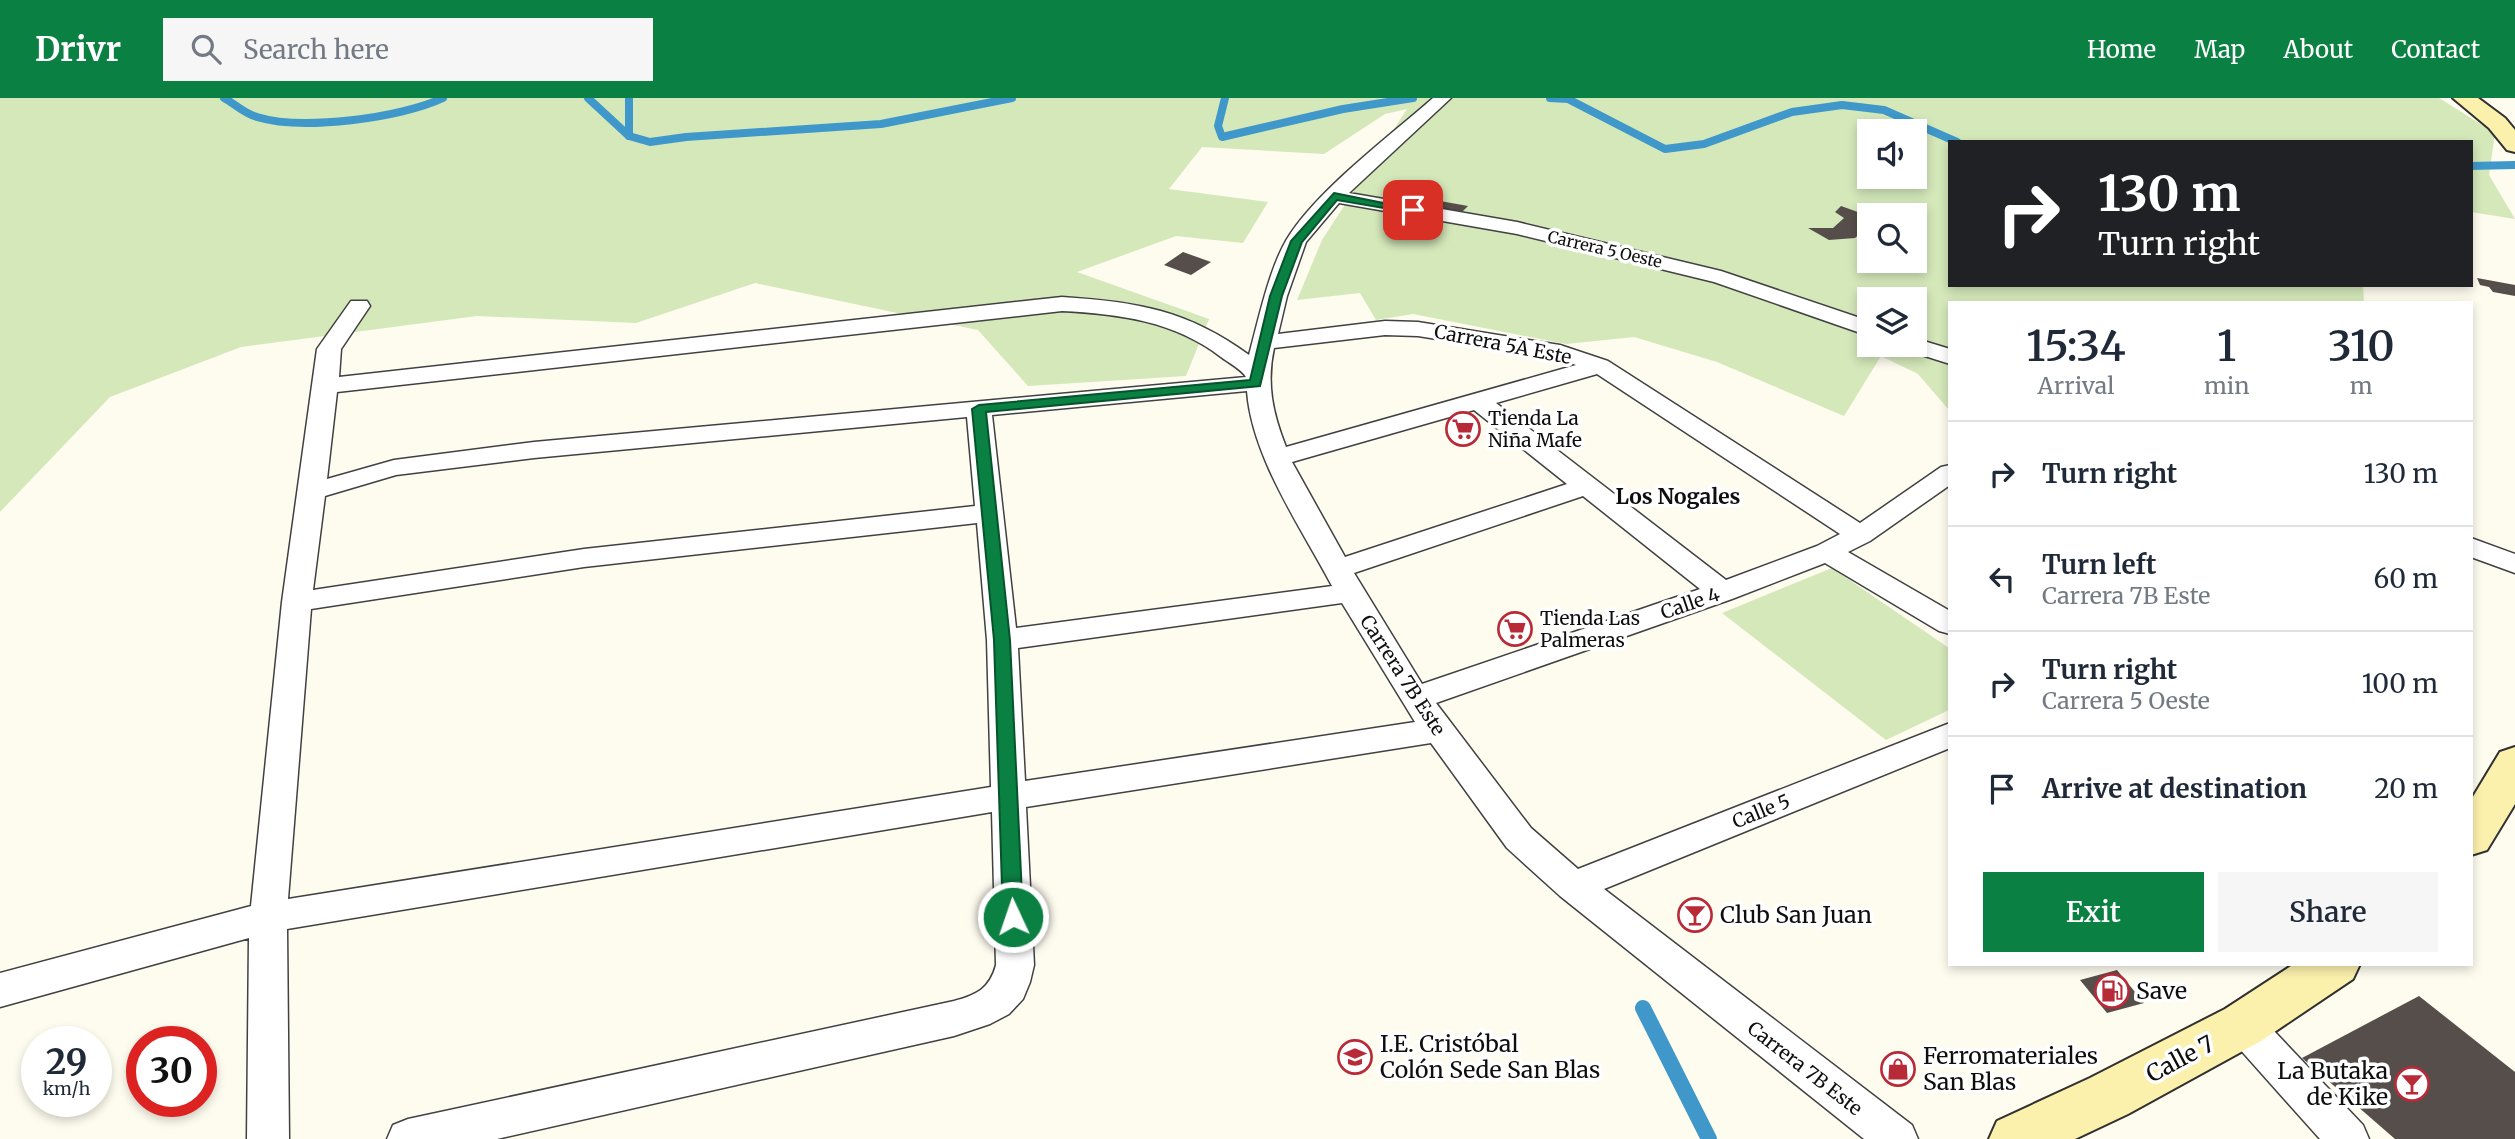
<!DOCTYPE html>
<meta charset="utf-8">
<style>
:root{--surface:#fff;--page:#f6f6f7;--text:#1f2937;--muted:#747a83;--line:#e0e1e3;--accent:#0b8043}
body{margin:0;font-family:Merriweather,serif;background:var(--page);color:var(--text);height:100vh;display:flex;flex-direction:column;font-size:26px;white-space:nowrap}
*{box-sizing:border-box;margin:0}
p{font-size:23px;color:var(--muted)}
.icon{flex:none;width:38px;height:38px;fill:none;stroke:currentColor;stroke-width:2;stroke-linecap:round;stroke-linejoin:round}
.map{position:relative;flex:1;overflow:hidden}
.drawer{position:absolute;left:1948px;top:203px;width:525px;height:665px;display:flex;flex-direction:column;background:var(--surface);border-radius:0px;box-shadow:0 4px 10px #0003}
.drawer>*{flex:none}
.banner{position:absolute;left:1948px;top:42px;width:525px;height:147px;border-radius:0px;box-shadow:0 4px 10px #0003;background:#202124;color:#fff;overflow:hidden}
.fabs{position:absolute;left:1857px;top:21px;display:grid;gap:14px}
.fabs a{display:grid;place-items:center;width:70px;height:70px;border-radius:0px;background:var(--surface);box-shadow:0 4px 10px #0003;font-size:35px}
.speed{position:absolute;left:21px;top:928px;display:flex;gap:14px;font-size:35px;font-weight:700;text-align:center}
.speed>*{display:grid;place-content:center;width:91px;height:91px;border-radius:50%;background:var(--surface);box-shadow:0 4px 10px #0003;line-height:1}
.speed small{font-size:18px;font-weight:400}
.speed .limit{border:10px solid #d22;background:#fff;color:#111}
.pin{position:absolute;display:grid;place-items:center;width:60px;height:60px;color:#fff;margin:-30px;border-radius:14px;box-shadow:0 4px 10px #0006}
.me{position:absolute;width:77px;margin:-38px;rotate:357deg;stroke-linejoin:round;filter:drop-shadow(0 0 5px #0008)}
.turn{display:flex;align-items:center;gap:24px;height:147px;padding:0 35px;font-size:32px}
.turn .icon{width:91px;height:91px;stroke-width:2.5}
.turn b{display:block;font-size:49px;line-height:60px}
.eta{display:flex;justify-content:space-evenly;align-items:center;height:119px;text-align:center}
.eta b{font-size:42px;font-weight:600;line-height:49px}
.primary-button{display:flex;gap:14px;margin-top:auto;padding:14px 35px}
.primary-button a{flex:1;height:80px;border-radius:0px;background:var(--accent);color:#fff;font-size:28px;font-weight:600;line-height:80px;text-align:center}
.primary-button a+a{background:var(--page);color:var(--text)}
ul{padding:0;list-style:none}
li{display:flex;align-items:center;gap:21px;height:105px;padding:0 35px;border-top:2px solid var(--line)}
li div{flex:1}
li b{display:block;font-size:26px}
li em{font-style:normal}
header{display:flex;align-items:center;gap:42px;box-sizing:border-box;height:98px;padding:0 35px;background:var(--accent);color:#fff}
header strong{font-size:33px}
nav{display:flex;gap:38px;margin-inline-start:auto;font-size:24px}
.search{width:490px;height:63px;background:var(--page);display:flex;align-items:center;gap:18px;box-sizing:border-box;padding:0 24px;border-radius:0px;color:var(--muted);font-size:26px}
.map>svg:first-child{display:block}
</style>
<header>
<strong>Drivr</strong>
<div class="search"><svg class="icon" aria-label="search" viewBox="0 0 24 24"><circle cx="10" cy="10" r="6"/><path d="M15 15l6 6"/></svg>Search here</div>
<nav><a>Home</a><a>Map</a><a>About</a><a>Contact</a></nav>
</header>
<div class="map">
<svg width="2515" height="1041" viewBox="0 0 2515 1041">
<rect width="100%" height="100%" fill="#fefbef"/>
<g fill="#d4e8ba" fill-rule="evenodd">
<path d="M0,0H2439L2495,35L2489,77L2515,121L2471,114V44H1950V187H2363L2364,205H1950L1949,312L1918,276L1881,258L1844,318L1717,264L1634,239L1566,246L1413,216L1376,222L1360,195L1297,202L1322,142L1407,11L1385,16L1324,56L1202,49L1169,91L1268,104L1243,145L1176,138L1077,174L1209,221L1186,278L1028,288L978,232L755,185L636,225L477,218L241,249L110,299L0,414ZM1869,33H1914V79H1869ZM1869,117H1914V163H1869ZM1869,201H1914V247H1869Z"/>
<path d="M1832,470L1949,550V612L1886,642L1722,515Z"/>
</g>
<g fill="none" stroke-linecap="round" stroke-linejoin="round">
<g stroke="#3f98c9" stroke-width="8">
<path d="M224,0C235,6 245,16 257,19C302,33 401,20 443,0"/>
<path d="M588,0L629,38L650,44L686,39L881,26L1012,0"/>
<path d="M629,0V38"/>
<path d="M1225,0L1218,28L1222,39L1343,11L1413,0"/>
<path d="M1550,0L1568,1L1665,51L1704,46L1792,14L1842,7L1884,12L1957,44"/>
<path d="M2471,68L2515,67"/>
</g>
<path stroke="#3f98c9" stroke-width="16" d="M1643,910L1709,1041"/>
</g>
<g fill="#564e4a">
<path d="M1440,103L1468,108L1460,116L1432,111Z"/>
<path d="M1841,108L1869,118V128L1855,140L1829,142L1808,130H1833L1844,120L1835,114Z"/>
<path d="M1183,154L1211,164L1191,177L1164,167Z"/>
<path d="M2477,180L2515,187V198L2493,194L2489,189L2480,187Z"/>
<path d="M2117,872L2144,905L2107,915L2080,882Z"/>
<path d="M2419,898L2515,974V1041H2395L2302,960Z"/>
</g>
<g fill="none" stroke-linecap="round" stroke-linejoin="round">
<g stroke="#414141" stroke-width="3">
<g id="street">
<path d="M1433,0H1451L1349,95L1517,124L1721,173L1869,223V238L1714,184L1517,136L1339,105L1306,144L1287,198L1278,236L1385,223L1418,224L1560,247L1608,263L1860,425L1941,369L1950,367V387L1870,443L1848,454L1950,513V536L1939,533L1825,465L1732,501L1436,605L1531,730L1578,771L1950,625V650L1604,791L1912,1027L1918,1041H1864L1560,798L1507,750L1431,645L1026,709L1034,867L1030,884L1023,901L1009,916L990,926L954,938L497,1041H387L393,1027L408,1021L954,903C977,897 990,890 996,867L992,714L287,831L289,1041H247L249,840L0,909V875L251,808L282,504L317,251L351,203H367L370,208L341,251L339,279L1062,199C1138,204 1187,212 1249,257C1258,224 1269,171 1287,141C1317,92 1389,39 1433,0ZM1062,213C1120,216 1174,223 1221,259C1229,265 1241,271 1246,279L534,344L394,362L327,381L337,294ZM1385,237L1418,238L1556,260L1576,267L1286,349C1273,316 1266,286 1274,250ZM1597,276L1840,436L1817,448L1726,482L1496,305ZM1247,293C1252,360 1301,429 1332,488L1016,530L992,317ZM1474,312L1567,386L1345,459L1292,364ZM967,319L975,408L584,451L313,492L325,398L396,377L534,360ZM1583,398L1700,491L1422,586L1354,475ZM977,425L987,542L991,689L288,801L311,511L584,469ZM1342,505L1415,624L1025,683L1018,550Z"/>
<path d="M1914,240L1950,251V266L1906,252L1903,247H1914Z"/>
<path d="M2471,440L2515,456V475L2471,459Z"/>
<path d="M2243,909L2257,915L2363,1027L2369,1041H2320L2229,939L2223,927L2229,915Z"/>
</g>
</g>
<g stroke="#303030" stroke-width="4">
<g id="secondary">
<path d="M2453,0H2478L2505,20L2515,32V54L2507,52L2489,30Z"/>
<path d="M2515,649V706L2487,752L2471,757V702L2500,654Z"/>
<path d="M2294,866H2360L2353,881L2261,943L2128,1016L2075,1041H1989L1997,1023L2090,980L2225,911Z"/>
</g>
</g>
<use href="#street" fill="#fff" fill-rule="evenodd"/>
<use href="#secondary" fill="#fcf0ad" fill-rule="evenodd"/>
</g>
<path fill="#0b8043" stroke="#07532c" stroke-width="2" d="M1334,95L1418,112L1413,115L1337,102L1302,144L1282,198L1260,288L986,314L1010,542L1023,819L1020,825L1013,827L1006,825L1003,819L994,542L972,311L979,307L1250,282L1270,198L1291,143Z"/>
<defs>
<g id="supermarket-ring" transform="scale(1.75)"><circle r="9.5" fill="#fff" stroke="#b92a38" stroke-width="1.5"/><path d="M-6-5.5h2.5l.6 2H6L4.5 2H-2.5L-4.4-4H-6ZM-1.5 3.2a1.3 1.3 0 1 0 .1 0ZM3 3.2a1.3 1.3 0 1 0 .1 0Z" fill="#b92a38"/></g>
<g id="bar-ring" transform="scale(1.75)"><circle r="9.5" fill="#fff" stroke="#b92a38" stroke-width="1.5"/><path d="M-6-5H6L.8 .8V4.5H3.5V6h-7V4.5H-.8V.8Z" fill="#b92a38"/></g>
<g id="fuel-ring" transform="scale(1.75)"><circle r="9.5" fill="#fff" stroke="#b92a38" stroke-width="1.5"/><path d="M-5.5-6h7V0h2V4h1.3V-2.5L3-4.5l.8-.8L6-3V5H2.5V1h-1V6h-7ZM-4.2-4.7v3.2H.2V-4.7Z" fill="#b92a38"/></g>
<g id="school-ring" transform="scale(1.75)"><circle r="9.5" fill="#fff" stroke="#b92a38" stroke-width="1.5"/><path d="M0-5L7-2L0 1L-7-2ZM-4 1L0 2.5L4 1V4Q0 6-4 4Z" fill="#b92a38"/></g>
<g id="shop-ring" transform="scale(1.75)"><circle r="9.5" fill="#fff" stroke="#b92a38" stroke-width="1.5"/><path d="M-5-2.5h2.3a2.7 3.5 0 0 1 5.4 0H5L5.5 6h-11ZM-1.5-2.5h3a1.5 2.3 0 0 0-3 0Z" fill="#b92a38"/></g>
</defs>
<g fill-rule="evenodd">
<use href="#supermarket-ring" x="1463" y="331"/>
<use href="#supermarket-ring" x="1515" y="531"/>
<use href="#bar-ring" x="1695" y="817"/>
<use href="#fuel-ring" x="2112" y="893"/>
<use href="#school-ring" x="1355" y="959"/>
<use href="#shop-ring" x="1898" y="971"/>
<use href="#bar-ring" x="2412" y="986"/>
</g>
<g text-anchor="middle" stroke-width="7" stroke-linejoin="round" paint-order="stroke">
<g font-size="16" fill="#0e0e0e" stroke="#fff">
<text transform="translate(1605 151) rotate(13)" y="6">Carrera 5 Oeste</text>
</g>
<g font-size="19" fill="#0e0e0e" stroke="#fff">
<text transform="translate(1503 246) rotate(11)" y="7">Carrera 5A Este</text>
<text transform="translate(1690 505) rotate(-19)" y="7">Calle 4</text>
<text transform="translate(1403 577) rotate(57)" y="7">Carrera 7B Este</text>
<text transform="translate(1761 713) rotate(-22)" y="7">Calle 5</text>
<text transform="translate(1805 970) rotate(38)" y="7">Carrera 7B Este</text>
</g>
<g font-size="19" fill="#0e0e0e" stroke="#fff" text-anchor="start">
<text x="1488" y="327">Tienda La<tspan x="1488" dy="22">Niña Mafe</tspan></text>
<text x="1540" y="527">Tienda Las<tspan x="1540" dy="22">Palmeras</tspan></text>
</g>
<g font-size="21" font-weight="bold" fill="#0e0e0e" stroke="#fff">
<text x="1678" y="406">Los Nogales</text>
</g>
<g font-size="23" fill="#0e0e0e" stroke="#fff" text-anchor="start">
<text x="1720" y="825">Club San Juan</text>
<text x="2136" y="901">Save</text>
<text x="1380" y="954">I.E. Cristóbal<tspan x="1380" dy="26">Colón Sede San Blas</tspan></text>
<text x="1923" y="966">Ferromateriales<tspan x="1923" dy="26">San Blas</tspan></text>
<text x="2388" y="981" text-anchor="end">La Butaka<tspan x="2388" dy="26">de Kike</tspan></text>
</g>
<g font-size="23" fill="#0e0e0e" stroke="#fff">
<text transform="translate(2180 961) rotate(-28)" y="8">Calle 7</text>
</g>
</g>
</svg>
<div class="fabs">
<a><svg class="icon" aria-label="sound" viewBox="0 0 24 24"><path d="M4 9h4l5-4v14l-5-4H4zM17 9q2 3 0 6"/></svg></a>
<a><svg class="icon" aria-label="search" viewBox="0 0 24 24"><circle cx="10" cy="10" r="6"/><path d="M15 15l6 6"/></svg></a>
<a><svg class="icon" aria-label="layers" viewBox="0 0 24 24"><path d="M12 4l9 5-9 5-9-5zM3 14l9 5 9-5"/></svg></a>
</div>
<div class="speed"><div>29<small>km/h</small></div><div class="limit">30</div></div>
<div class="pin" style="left:1413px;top:112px;background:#d93025"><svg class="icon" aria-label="arrive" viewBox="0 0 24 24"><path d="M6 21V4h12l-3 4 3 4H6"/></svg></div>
<svg class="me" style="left:1013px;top:819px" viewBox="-20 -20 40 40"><circle r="17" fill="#0b8043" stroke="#fff" stroke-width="3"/><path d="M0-11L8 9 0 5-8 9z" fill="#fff"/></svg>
<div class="banner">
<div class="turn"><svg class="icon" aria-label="right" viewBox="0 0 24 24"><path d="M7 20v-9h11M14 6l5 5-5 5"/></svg><div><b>130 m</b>Turn right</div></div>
</div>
<section class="drawer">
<div class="eta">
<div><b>15:34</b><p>Arrival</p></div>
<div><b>1</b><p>min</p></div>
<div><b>310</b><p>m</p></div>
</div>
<ul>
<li><svg class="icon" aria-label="right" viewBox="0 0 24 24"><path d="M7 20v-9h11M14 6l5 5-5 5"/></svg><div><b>Turn right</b></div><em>130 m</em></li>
<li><svg class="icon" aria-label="left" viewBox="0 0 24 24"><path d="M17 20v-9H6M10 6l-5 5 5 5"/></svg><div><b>Turn left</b><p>Carrera 7B Este</p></div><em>60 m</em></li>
<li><svg class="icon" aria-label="right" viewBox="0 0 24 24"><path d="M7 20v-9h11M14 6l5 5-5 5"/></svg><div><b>Turn right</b><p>Carrera 5 Oeste</p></div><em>100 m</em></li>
<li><svg class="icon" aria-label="arrive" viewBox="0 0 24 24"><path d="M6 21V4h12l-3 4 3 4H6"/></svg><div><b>Arrive at destination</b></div><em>20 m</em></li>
</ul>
<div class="primary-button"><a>Exit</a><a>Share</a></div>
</section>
</div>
